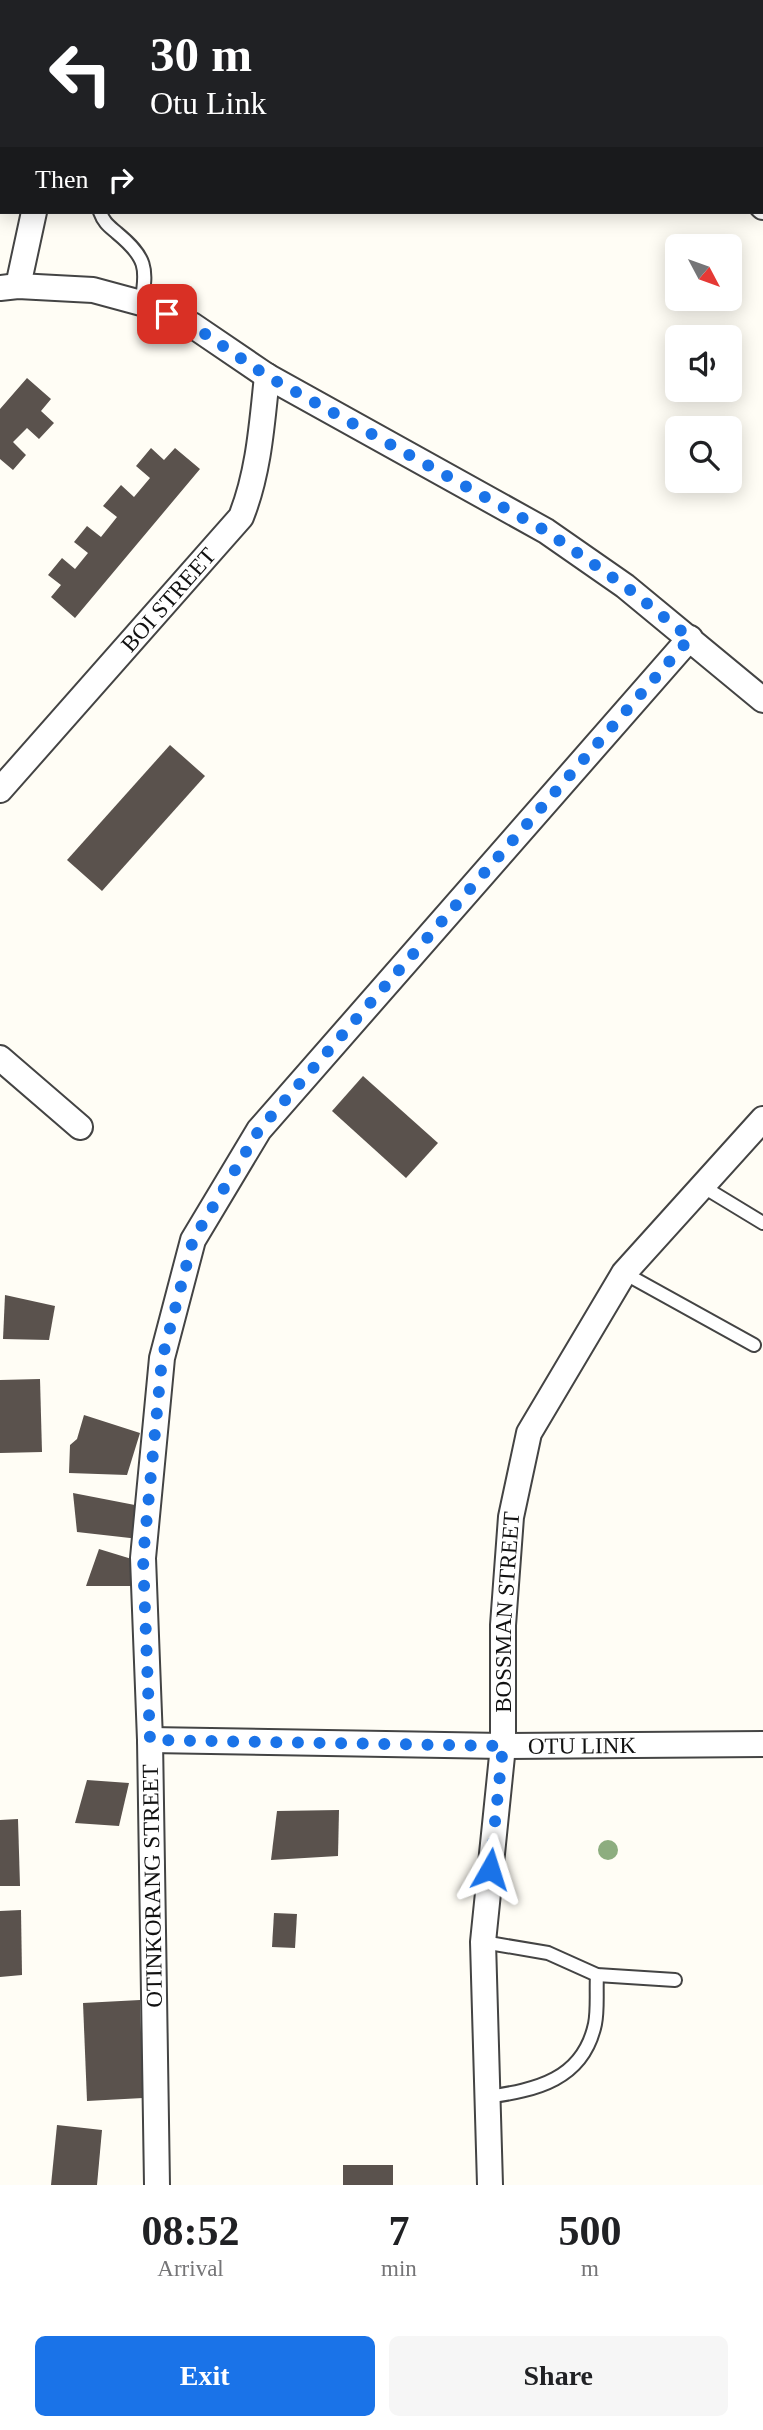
<!DOCTYPE html>
<style>
:root{--surface:#fff;--page:#f6f6f6;--text:#202124;--muted:#757577;--accent:#1a73e8}
body{margin:0;font-family:"Times New Roman",serif;background:var(--page);color:var(--text);height:100vh;display:flex;flex-direction:column;font-size:26px;white-space:nowrap}
*{box-sizing:border-box;margin:0}
p{font-size:23px;color:var(--muted)}
.icon{flex:none;width:38px;height:38px;fill:none;stroke:currentColor;stroke-width:2;stroke-linecap:round;stroke-linejoin:round}
.map{position:relative;height:2185px;overflow:hidden}
.panel{display:flex;flex-direction:column;background:var(--surface);flex:1}
.panel>*{flex:none}
.top-card{position:absolute;left:0px;top:0px;width:763px;height:214px;box-shadow:0 4px 18px #0003;background:#202124;color:#fff;overflow:hidden}
.needle{width:46px;rotate:131deg}
.tools{position:absolute;left:665px;top:234px;display:grid;gap:14px}
.tools a{display:grid;place-items:center;width:77px;height:77px;border-radius:10px;background:var(--surface);box-shadow:0 4px 18px #0003;font-size:35px}
.pin{position:absolute;display:grid;place-items:center;width:60px;height:60px;color:#fff;margin:-30px;border-radius:14px;box-shadow:0 4px 10px #0006}
.me{position:absolute;width:77px;margin:-38px;rotate:6deg;stroke-linejoin:round;filter:drop-shadow(0 0 5px #0008)}
.turn{display:flex;align-items:center;gap:24px;height:147px;padding:0 35px;font-size:32px}
.turn .icon{width:91px;height:91px;stroke-width:2.5}
.turn b{display:block;font-size:49px;line-height:60px}
.then{display:flex;align-items:center;height:66px;padding:0 35px;background:#0003;gap:14px;font-size:26px}
.eta{display:flex;justify-content:space-evenly;align-items:center;height:119px;text-align:center}
.eta b{font-size:42px;font-weight:800;line-height:49px}
.button{display:flex;gap:14px;margin-top:auto;padding:14px 35px}
.button a{flex:1;height:80px;border-radius:10px;background:var(--accent);color:#fff;font-size:28px;font-weight:800;line-height:80px;text-align:center}
.button a+a{background:var(--page);color:var(--text)}
.map>svg:first-child{display:block}
</style>
<div class="map">
<svg width="763" height="2185" viewBox="0 0 763 2185">
<rect width="100%" height="100%" fill="#fffdf5"/>
<g fill="#5a524d">
<path d="M27,378L51,399L41,411L54,423L39,439L27,428L13,442L26,455L13,470L0,459V409Z"/>
<path d="M151,448L164,460L175,448L200,469L75,618L51,597L61,585L48,575L62,558L75,569L88,553L74,542L87,526L101,537L117,517L103,506L121,485L134,497L150,478L136,466Z"/>
<path d="M170,745L205,776L102,891L67,860Z"/>
<path d="M363,1076L438,1143L406,1178L332,1111Z"/>
<path d="M5,1295L55,1306L49,1340L3,1339Z"/>
<path d="M40,1379L42,1452L0,1453V1380Z"/>
<path d="M84,1415L140,1433L127,1475L69,1473L70,1445L77,1439Z"/>
<path d="M73,1493L140,1506L139,1539L77,1532Z"/>
<path d="M99,1549L135,1560L132,1586H86Z"/>
<path d="M87,1780L129,1783L119,1826L75,1823Z"/>
<path d="M339,1810L338,1856L271,1860L277,1811Z"/>
<path d="M18,1819L20,1886H0V1820Z"/>
<path d="M21,1910L22,1975L0,1977V1911Z"/>
<path d="M274,1913L297,1914L295,1948L272,1947Z"/>
<path d="M140,2000L143,2098L87,2101L83,2003Z"/>
<path d="M57,2125L102,2130L97,2185H51Z"/>
<rect x="343" y="2165" width="50" height="20"/>
</g>
<g fill="none" stroke-linecap="round" stroke-linejoin="round">
<g stroke="#444" stroke-width="16">
<g id="service">
<path d="M100,212C104,223 109,226 117,233C146,257 148,268 141,303"/>
<path d="M702,1186L763,1223"/>
<path d="M624,1273L754,1345"/>
<path d="M483,1942L548,1953L597,1975L675,1980"/>
<path d="M487,2097C536,2090 583,2080 595,2024C598,2009 596,1991 597,1975"/>
</g>
</g>
<g stroke="#444" stroke-width="28">
<g id="minor">
<path d="M578,0V2"/>
<path d="M157,2L158,0"/>
<path d="M761,205L763,207"/>
<path d="M18,286L34,212"/>
<path d="M0,288L18,286L93,290L141,303L192,325L267,376L546,531L625,586L763,700"/>
<path id="s1" d="M0,790L241,517C259,472 262,423 267,376"/>
<path d="M0,1058L80,1127"/>
<path id="s2" d="M150,1740L503,1746L763,1744"/>
<path d="M157,2185L150,1740L143,1558L162,1358L193,1240L259,1130L690,638"/>
<path id="s3" d="M490,2185L483,1942L503,1746V1625L511,1517L529,1433L624,1273L763,1119"/>
</g>
</g>
<use href="#service" stroke="#fff" stroke-width="12"/>
<use href="#minor" stroke="#fff" stroke-width="24"/>
</g>
<circle fill="#8dad7f" cx="608" cy="1850" r="10"/>
<g fill="none" stroke-linecap="round" stroke-linejoin="round">
<path stroke="#1a73e8" stroke-width="12" stroke-dasharray="0 21.6" d="M167,314L192,325L267,376L546,531L625,586L690,638L259,1130L193,1240L162,1359L143,1558L150,1740L503,1746L490,1869"/>
</g>
<g text-anchor="middle" stroke-width="7" stroke-linejoin="round" paint-order="stroke">
<g font-size="23" fill="#111" stroke="#fff">
<text dy="8" stroke="none"><textPath href="#s1" startOffset="254">BOI STREET</textPath></text>
<text dy="8" stroke="none"><textPath href="#s3" startOffset="574">BOSSMAN STREET</textPath></text>
<text dy="8" stroke="none"><textPath href="#s2" startOffset="432">OTU LINK</textPath></text>
<text transform="translate(152 1886) rotate(-91)" y="8">OTINKORANG STREET</text>
</g>
</g>
</svg>
<div class="tools">
<a><svg class="needle" viewBox="-14 -14 28 28"><path d="M0-13l5 13h-10z" fill="#e53935"/><path d="M0 13l5-13h-10z" fill="#757577"/></svg></a>
<a><svg class="icon" aria-label="sound" viewBox="0 0 24 24"><path d="M4 9h4l5-4v14l-5-4H4zM17 9q2 3 0 6"/></svg></a>
<a><svg class="icon" aria-label="search" viewBox="0 0 24 24"><circle cx="10" cy="10" r="6"/><path d="M15 15l6 6"/></svg></a>
</div>
<div class="pin" style="left:167px;top:314px;background:#d93025"><svg class="icon" aria-label="arrive" viewBox="0 0 24 24"><path d="M6 21V4h12l-3 4 3 4H6"/></svg></div>
<svg class="me" style="left:490px;top:1869px" viewBox="-20 -20 40 40"><path d="M0-17L14 15 0 8-14 15z" fill="#1a73e8" stroke="#fff" stroke-width="4"/></svg>
<div class="top-card">
<div class="turn"><svg class="icon" aria-label="left" viewBox="0 0 24 24"><path d="M17 20v-9H6M10 6l-5 5 5 5"/></svg><div><b>30 m</b>Otu Link</div></div>
<div class="then">Then<svg class="icon" aria-label="right" viewBox="0 0 24 24"><path d="M7 20v-9h11M14 6l5 5-5 5"/></svg></div>
</div>
</div>
<section class="panel">
<div class="eta">
<div><b>08:52</b><p>Arrival</p></div>
<div><b>7</b><p>min</p></div>
<div><b>500</b><p>m</p></div>
</div>
<div class="button"><a>Exit</a><a>Share</a></div>
</section>
